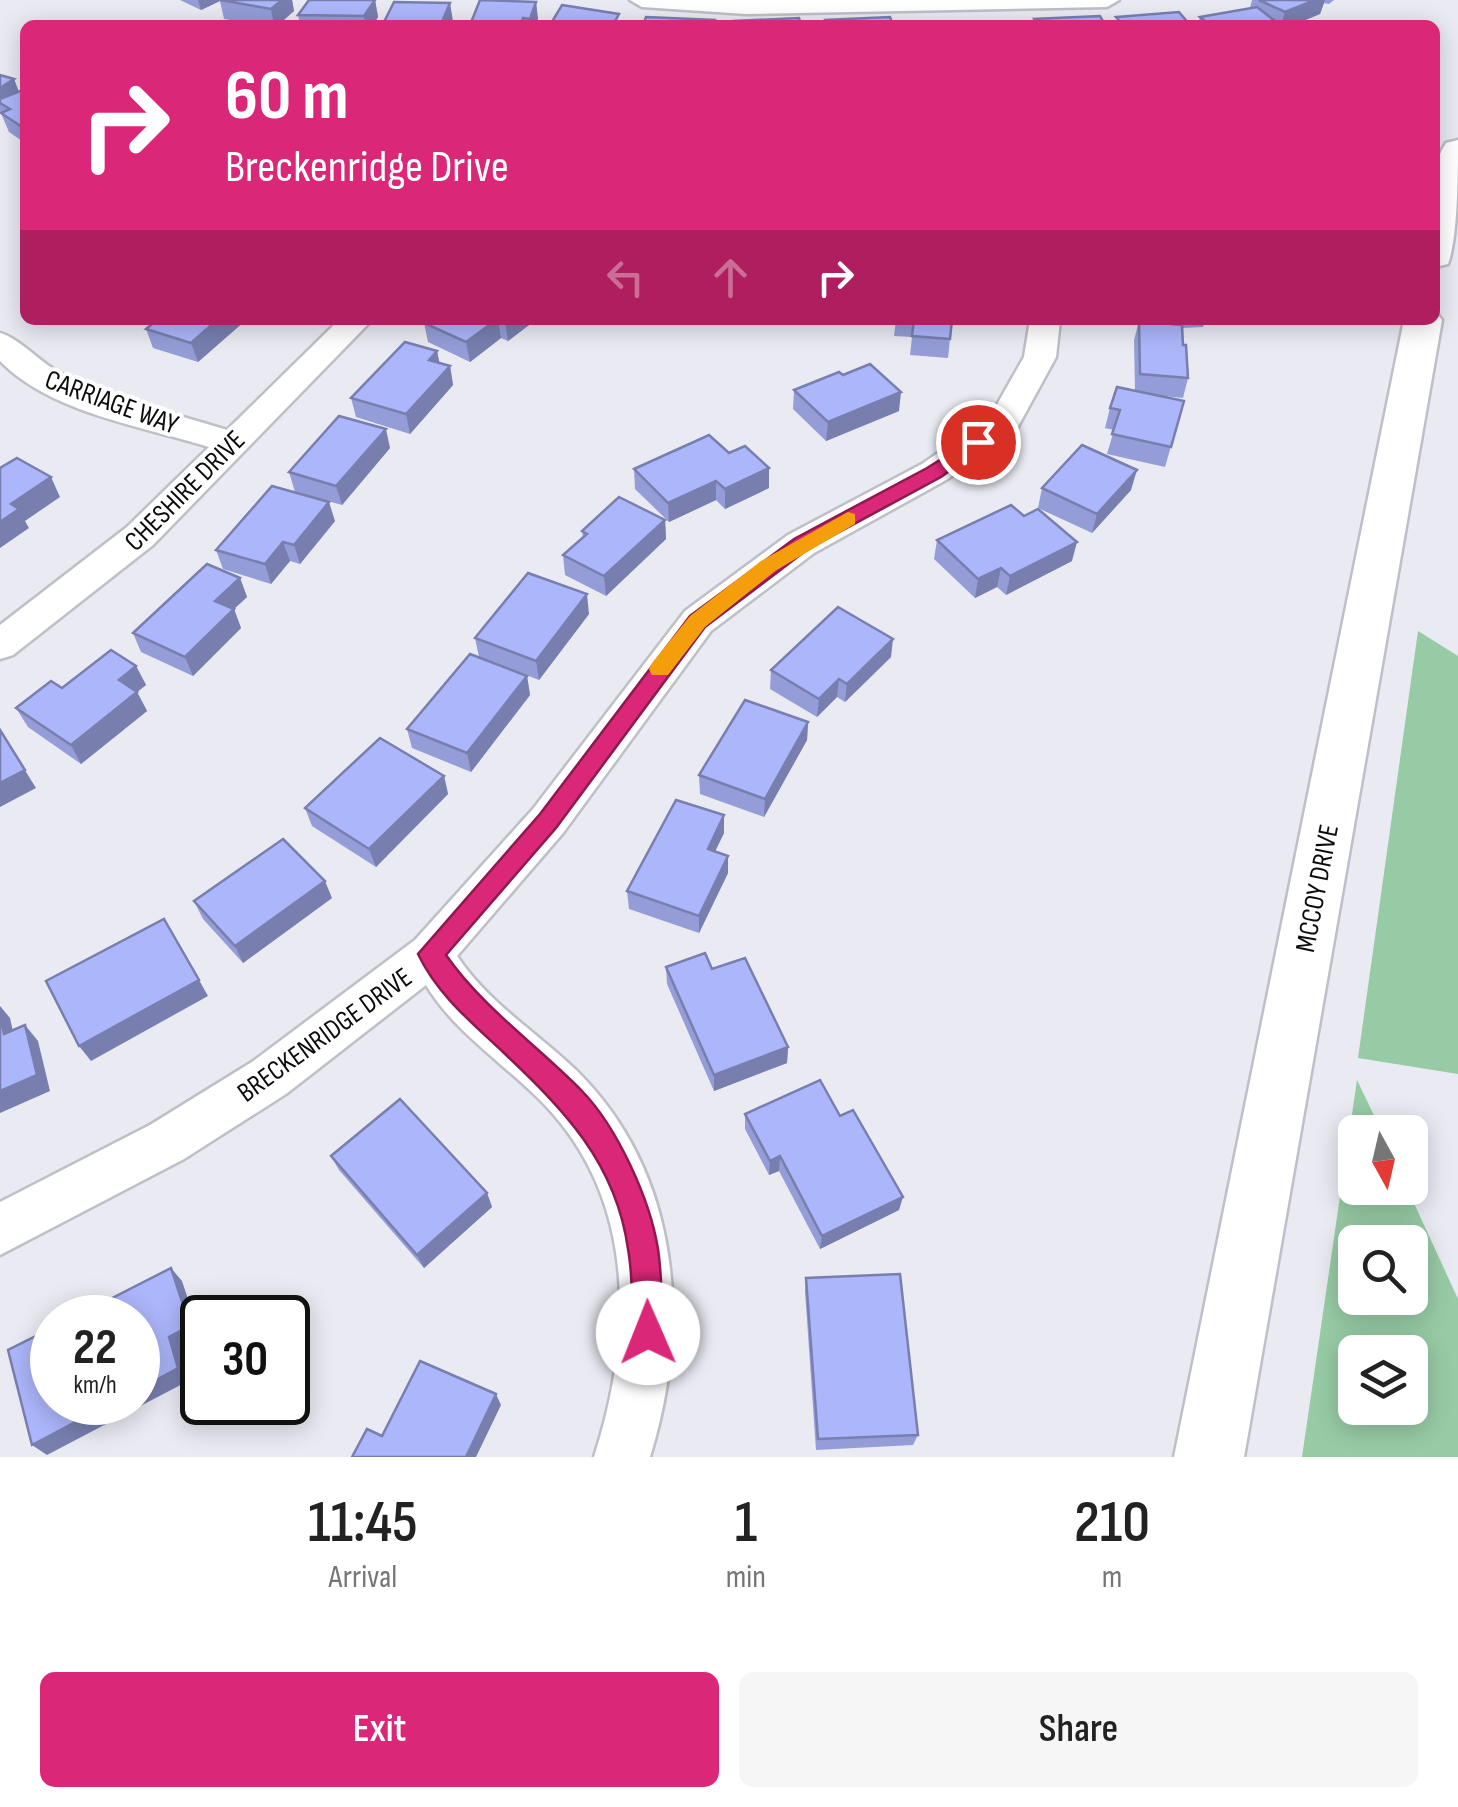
<!DOCTYPE html>
<style>
:root{--surface:#fff;--page:#f6f6f6;--text:#222;--muted:#767676;--accent:#db2777}
body{margin:0;font-family:"Sofia Sans Condensed",sans-serif;background:var(--page);color:var(--text);height:100vh;display:flex;flex-direction:column;font-size:38px;white-space:nowrap}
*{box-sizing:border-box;margin:0}
p{font-size:32px;color:var(--muted)}
.icon{flex:none;width:55px;height:55px;fill:none;stroke:currentColor;stroke-width:2;stroke-linecap:round;stroke-linejoin:round}
.map{position:relative;height:1457px;overflow:hidden}
.drawer{display:flex;flex-direction:column;background:var(--surface);flex:1}
.drawer>*{flex:none}
.hud{position:absolute;left:20px;top:20px;width:1420px;height:305px;border-radius:15px;box-shadow:0 5px 25px #0003;background:#db2777;color:#fff;overflow:hidden}
.needle{width:65px;rotate:172deg}
.tools{position:absolute;left:1338px;top:1115px;display:grid;gap:20px}
.tools a{display:grid;place-items:center;width:90px;height:90px;border-radius:15px;background:var(--surface);box-shadow:0 5px 25px #0003;font-size:50px}
.speed{position:absolute;left:30px;top:1295px;display:flex;gap:20px;font-size:50px;font-weight:700;text-align:center}
.speed>*{display:grid;place-content:center;width:130px;height:130px;border-radius:50%;background:var(--surface);box-shadow:0 5px 25px #0003;line-height:1}
.speed small{font-size:25px;font-weight:400}
.speed .limit{border:5px solid #111;border-radius:15px;background:#fff;color:#111}
.pin{position:absolute;display:grid;place-items:center;width:85px;height:85px;color:#fff;margin:-42px;border:5px solid #fff;border-radius:50%;box-shadow:0 2px 10px #0007}
.me{position:absolute;width:110px;margin:-55px;rotate:359deg;stroke-linejoin:round;filter:drop-shadow(0 0 8px #0008)}
.turn{display:flex;align-items:center;gap:35px;height:210px;padding:0 40px;font-size:45px}
.turn .icon{width:130px;height:130px;stroke-width:2.5}
.turn b{display:block;font-size:70px;line-height:85px}
.lanes{display:flex;align-items:center;height:95px;padding:0 40px;background:#0003;justify-content:center;gap:50px;direction:ltr}
.lanes .off{opacity:.35}
.eta{display:flex;justify-content:space-evenly;align-items:center;height:170px;text-align:center}
.eta b{font-size:60px;font-weight:600;line-height:70px}
.action{display:flex;gap:20px;margin-top:auto;padding:20px 40px}
.action a{flex:1;height:115px;border-radius:15px;background:var(--accent);color:#fff;font-size:40px;font-weight:600;line-height:115px;text-align:center}
.action a+a{background:var(--page);color:var(--text)}
.map>svg:first-child{display:block}
</style>
<div class="map">
<svg width="1458" height="1457" viewBox="0 0 1458 1457">
<rect width="100%" height="100%" fill="#e9eaf2"/>
<g fill="#97cba5" fill-rule="evenodd">
<path d="M1418,631L1458,656V1074L1358,1058Z"/>
<path d="M1357,1080L1382,1132H1355V1188H1407L1458,1299V1457H1302ZM1355,1242H1410V1298H1355ZM1355,1352H1410V1408H1355Z"/>
</g>
<g fill="none" stroke-linecap="round" stroke-linejoin="round">
<g stroke="#bebfc7" stroke-width="5">
<g id="minor">
<path d="M630,0H1119L1107,7L746,14L642,7Z"/>
<path d="M339,320H372L153,545L13,655L0,659V625L127,527L209,447C142,426 51,413 0,361V333C21,339 42,365 64,375C117,400 172,413 227,430Z"/>
<path d="M1030,320H1060L1056,357L1015,432L946,480L814,553L711,631L563,833L457,956C488,1003 538,1033 578,1072C681,1175 691,1325 650,1457H594C633,1337 637,1201 544,1104C505,1064 455,1033 426,985L286,1094L184,1159L0,1255V1202L150,1125L252,1062L415,940L533,809L685,611L788,535L922,464L990,417L1024,357Z"/>
</g>
</g>
<g stroke="#bebfc7" stroke-width="5">
<g id="tertiary">
<path d="M1458,140C1458,173 1458,237 1448,264L1435,267C1435,231 1425,174 1446,143Z"/>
<path d="M1435,311L1442,320L1244,1457H1174L1404,320H1435Z"/>
</g>
</g>
<use href="#minor" fill="#fff" fill-rule="evenodd"/>
<use href="#tertiary" fill="#fff" fill-rule="evenodd"/>
</g>
<g fill="#949dd7">
<path d="M180,0H292L294,11L278,25H261L224,19L220,1L201,10Z"/>
<path d="M375,0L378,17L373,25H300L298,15Z"/>
<path d="M1252,0H1334L1329,4L1324,3L1320,14L1293,25H1198L1200,17L1250,8Z"/>
<path d="M536,2L538,20L536,25H470Z"/>
<path d="M453,21L451,25H385L384,22Z"/>
<path d="M0,75L14,79L19,92L25,89V143L9,132L0,111Z"/>
<path d="M157,320H246L198,362L153,348L146,329Z"/>
<path d="M428,320H529V325L508,341L501,338L470,362L428,342L424,323Z"/>
<path d="M896,320H952L948,358L910,355L912,337L894,336Z"/>
<path d="M1148,320H1206L1203,327L1182,328L1183,345L1188,378L1183,398L1154,395L1184,401L1165,467L1107,454L1114,430L1105,428L1110,408L1135,391L1134,340L1139,321L1149,322Z"/>
<path d="M437,351L439,363L450,366L453,385L410,434L356,417L351,398Z"/>
<path d="M794,390L899,411L826,441L793,409Z"/>
<path d="M390,448L342,505L295,492L289,472Z"/>
<path d="M729,453L769,468V488L725,509L716,500L669,522L635,489L634,469Z"/>
<path d="M1042,488L1131,490L1092,533L1038,508Z"/>
<path d="M665,520L666,539L606,596L565,575L563,555L583,538L582,531Z"/>
<path d="M335,521L300,564L290,561L271,584L223,569L216,550Z"/>
<path d="M937,540L1072,561L1006,595L997,587L975,598L934,559Z"/>
<path d="M240,578L247,597L234,609L241,628L193,676L141,652L133,633Z"/>
<path d="M589,614L539,680L482,658L527,676L530,695L471,772L412,748L407,729L479,657L475,638Z"/>
<path d="M891,657L845,702L837,697L817,717L770,689L771,670Z"/>
<path d="M136,666L146,685L137,692L147,711L81,764L28,727L16,708L62,688Z"/>
<path d="M808,722L807,740L764,817L700,794L699,775Z"/>
<path d="M444,776L448,794L376,867L312,826L305,808Z"/>
<path d="M724,815V833L715,851L728,856V873L699,933L629,909L627,891Z"/>
<path d="M332,898L243,963L203,919L194,901Z"/>
<path d="M666,967L788,1047L787,1063L714,1091L667,984Z"/>
<path d="M745,1114L840,1116L899,1210L820,1249L779,1171L769,1175L745,1129Z"/>
<path d="M331,1156L487,1193L492,1207L424,1268L339,1170Z"/>
<path d="M806,1278L918,1435L913,1445L816,1450L805,1291Z"/>
</g>
<g fill="#787faf">
<path d="M198,0H222L201,10Z"/>
<path d="M282,0H292L294,11L278,25H274L271,9Z"/>
<path d="M375,0L378,17L373,25H365L364,16Z"/>
<path d="M1315,0H1325L1320,14L1293,25H1281L1285,12Z"/>
<path d="M536,2L538,20L536,25H531L530,19Z"/>
<path d="M450,3L453,21L451,25H441Z"/>
<path d="M14,79L21,98L0,103V88Z"/>
<path d="M217,320H246L198,362L191,343Z"/>
<path d="M496,320H498L501,338L470,362L466,342Z"/>
<path d="M508,320H529V325L508,341L505,322Z"/>
<path d="M437,351L441,370L429,360Z"/>
<path d="M450,366L453,385L410,434L406,414Z"/>
<path d="M901,392L899,411L826,441L828,422Z"/>
<path d="M386,429L390,448L342,505L336,486Z"/>
<path d="M769,468V488L725,509V489Z"/>
<path d="M1137,470L1131,490L1092,533L1097,514Z"/>
<path d="M51,477L60,497L25,521L29,528L0,548V522L11,504Z"/>
<path d="M716,481V500L669,522L668,503Z"/>
<path d="M329,502L335,521L300,564L294,545Z"/>
<path d="M665,520L666,539L606,596L604,576Z"/>
<path d="M283,542L290,561L271,584L265,564Z"/>
<path d="M1077,542L1072,561L1006,595L1010,576Z"/>
<path d="M1001,568L997,587L975,598L978,579Z"/>
<path d="M240,578L247,597L234,609L241,628L193,676L185,657L215,601Z"/>
<path d="M587,594L589,614L539,680L536,661Z"/>
<path d="M893,639L891,657L845,702L847,684Z"/>
<path d="M136,666L146,685L128,699L119,680Z"/>
<path d="M527,676L530,695L471,772L467,753Z"/>
<path d="M839,679L837,697L817,717L819,699Z"/>
<path d="M137,692L147,711L81,764L71,745Z"/>
<path d="M808,722L807,740L764,817L765,799Z"/>
<path d="M8,743L36,788L0,807V783Z"/>
<path d="M444,776L448,794L376,867L369,849Z"/>
<path d="M724,815V833L708,866V849Z"/>
<path d="M728,856V873L699,933V916Z"/>
<path d="M325,881L332,898L243,963L235,946Z"/>
<path d="M199,980L208,996L91,1061L79,1046Z"/>
<path d="M0,1006L10,1018L17,1050L4,1034L0,1016Z"/>
<path d="M25,1025L38,1041L50,1091L0,1113V1091Z"/>
<path d="M788,1047L787,1063L714,1091V1075Z"/>
<path d="M780,1156L779,1171L769,1175L770,1161Z"/>
<path d="M487,1193L492,1207L424,1268L417,1255Z"/>
<path d="M903,1197L899,1210L820,1249L822,1236Z"/>
<path d="M171,1268L182,1281L201,1338L181,1349L190,1380L47,1455L32,1445L113,1402H138V1390L169,1337Z"/>
<path d="M496,1394L501,1405L476,1457H466Z"/>
</g>
<g fill="#acb6fa" stroke="#787faf" stroke-width="2.5">
<path d="M220,0H282L271,9Z"/>
<path d="M309,0H375L364,16L298,15Z"/>
<path d="M480,0L536,2L530,19L523,18L521,25H470Z"/>
<path d="M1259,0H1315L1285,12Z"/>
<path d="M394,2L450,3L441,24L384,22Z"/>
<path d="M562,5L619,14L613,25H550Z"/>
<path d="M1257,7L1280,25H1210L1200,17Z"/>
<path d="M1179,12L1190,25H1123L1116,17Z"/>
<path d="M1100,16L1105,25H1037L1034,19Z"/>
<path d="M646,17L715,20L714,25H643Z"/>
<path d="M890,17L893,25H826L825,20Z"/>
<path d="M799,18L801,25H735L734,21Z"/>
<path d="M0,75L14,79L0,88Z"/>
<path d="M25,89V129L1,113L10,109L0,103V99Z"/>
<path d="M157,320H217L191,343L146,329Z"/>
<path d="M428,320H496L466,342L424,323Z"/>
<path d="M914,320H952L950,339L912,336Z"/>
<path d="M1139,321L1182,325L1183,345H1186L1188,378L1140,374Z"/>
<path d="M405,342L437,351L429,360L450,366L406,414L351,398Z"/>
<path d="M870,364L901,392L828,422L794,390L839,372L843,375Z"/>
<path d="M1117,387L1184,401L1171,447L1112,434L1120,410L1110,408Z"/>
<path d="M339,416L386,429L336,486L289,472Z"/>
<path d="M709,435L729,453L745,446L769,468L725,489L716,481L668,503L634,469Z"/>
<path d="M1082,445L1137,470L1097,514L1042,488Z"/>
<path d="M17,458L51,477L11,504L19,509L0,522V468Z"/>
<path d="M272,486L329,502L294,545L283,542L265,564L216,550Z"/>
<path d="M619,497L665,520L604,576L563,555L587,534L582,531Z"/>
<path d="M1011,505L1024,516L1038,509L1077,542L1010,576L1001,568L978,579L937,540Z"/>
<path d="M207,564L240,578L215,601L234,609L185,657L133,633Z"/>
<path d="M528,573L587,594L536,661L475,638Z"/>
<path d="M838,607L893,639L847,684L839,679L819,699L771,670Z"/>
<path d="M111,650L136,666L119,680L137,692L71,745L16,708L51,681L62,688Z"/>
<path d="M470,654L527,676L467,753L407,729Z"/>
<path d="M745,700L808,722L765,799L699,775Z"/>
<path d="M0,730L25,770L0,783Z"/>
<path d="M380,738L444,776L369,849L305,808Z"/>
<path d="M676,800L724,815L708,849L728,856L699,916L627,891Z"/>
<path d="M283,839L325,881L235,946L194,901Z"/>
<path d="M164,919L199,980L79,1046L46,981Z"/>
<path d="M705,953L712,969L745,958L788,1047L714,1075L666,967Z"/>
<path d="M0,1016L4,1034L25,1025L37,1075L0,1091Z"/>
<path d="M820,1080L840,1116L853,1110L903,1197L822,1236L780,1156L770,1161L745,1114Z"/>
<path d="M400,1099L487,1193L417,1255L331,1156Z"/>
<path d="M171,1268L190,1326L169,1337L178,1368L138,1390V1318H73Z"/>
<path d="M900,1274L918,1435L818,1439L806,1278Z"/>
<path d="M52,1328V1402H113L32,1445L8,1350Z"/>
<path d="M420,1361L496,1394L466,1457H352L367,1429L382,1436Z"/>
</g>
<path fill="#db2777" stroke="#8e194d" stroke-width="2.5" d="M978,436L985,438V446L941,477L808,549L705,627L556,828L446,955C483,1008 537,1045 582,1091C617,1127 650,1199 658,1249C662,1276 662,1305 663,1333L659,1344L648,1348L637,1344L633,1333C632,1305 633,1276 628,1249C616,1162 563,1109 503,1052C471,1022 437,994 418,954L540,814L690,616L794,539L927,468Z"/>
<path fill="#f59e0b" d="M848,512L855,514V524L775,571L705,627L668,675H652L649,669L652,663L690,616L761,561Z"/>
<g text-anchor="middle" stroke-width="8" stroke-linejoin="round" paint-order="stroke">
<g font-size="28" fill="#0b0b0e" stroke="#fff">
<text transform="translate(112 401) rotate(20)" y="10">CARRIAGE WAY</text>
<text transform="translate(184 490) rotate(-45)" y="10">CHESHIRE DRIVE</text>
<text transform="translate(1316 888) rotate(-79)" y="10">MCCOY DRIVE</text>
<text transform="translate(324 1034) rotate(-36)" y="10">BRECKENRIDGE DRIVE</text>
</g>
</g>
</svg>
<div class="tools">
<a><svg class="needle" viewBox="-14 -14 28 28"><path d="M0-13l5 13h-10z" fill="#e53935"/><path d="M0 13l5-13h-10z" fill="#767676"/></svg></a>
<a><svg class="icon" aria-label="search" viewBox="0 0 24 24"><circle cx="10" cy="10" r="6"/><path d="M15 15l6 6"/></svg></a>
<a><svg class="icon" aria-label="layers" viewBox="0 0 24 24"><path d="M12 4l9 5-9 5-9-5zM3 14l9 5 9-5"/></svg></a>
</div>
<div class="speed"><div>22<small>km/h</small></div><div class="limit">30</div></div>
<div class="pin" style="left:978px;top:442px;background:#d93025"><svg class="icon" aria-label="arrive" viewBox="0 0 24 24"><path d="M6 21V4h12l-3 4 3 4H6"/></svg></div>
<svg class="me" style="left:648px;top:1333px" viewBox="-20 -20 40 40"><circle r="19" fill="#fff"/><path d="M0-13L10 11 0 6-10 11z" fill="#db2777"/></svg>
<div class="hud">
<div class="turn"><svg class="icon" aria-label="right" viewBox="0 0 24 24"><path d="M7 20v-9h11M14 6l5 5-5 5"/></svg><div><b>60 m</b>Breckenridge Drive</div></div>
<div class="lanes"><svg class="icon off" aria-label="left" viewBox="0 0 24 24"><path d="M17 20v-9H6M10 6l-5 5 5 5"/></svg><svg class="icon off" aria-label="ahead" viewBox="0 0 24 24"><path d="M12 20V5M6 11l6-6 6 6"/></svg><svg class="icon" aria-label="right" viewBox="0 0 24 24"><path d="M7 20v-9h11M14 6l5 5-5 5"/></svg></div>
</div>
</div>
<section class="drawer">
<div class="eta">
<div><b>11:45</b><p>Arrival</p></div>
<div><b>1</b><p>min</p></div>
<div><b>210</b><p>m</p></div>
</div>
<div class="action"><a>Exit</a><a>Share</a></div>
</section>
